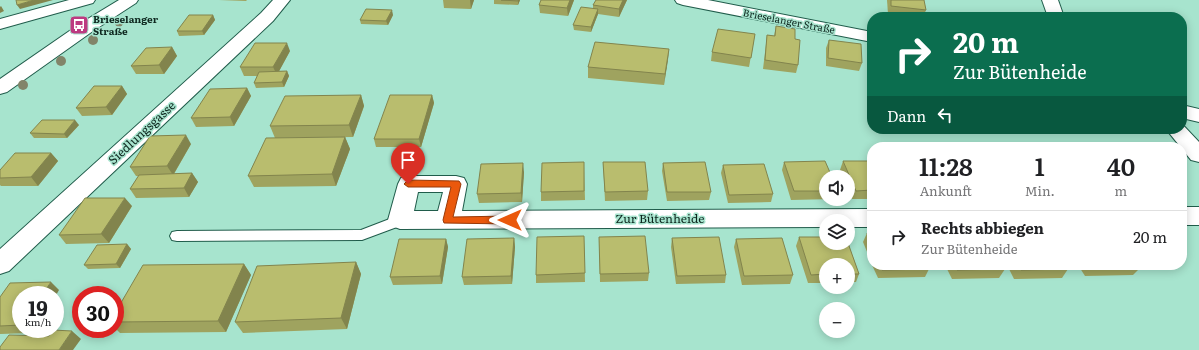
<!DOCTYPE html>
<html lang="de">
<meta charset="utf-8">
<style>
:root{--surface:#fff;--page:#f2f2f2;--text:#202124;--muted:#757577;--line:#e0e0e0}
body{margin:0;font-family:Literata,serif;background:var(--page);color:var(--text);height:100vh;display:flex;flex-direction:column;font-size:15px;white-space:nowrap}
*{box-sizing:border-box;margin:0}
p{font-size:13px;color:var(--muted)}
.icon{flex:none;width:22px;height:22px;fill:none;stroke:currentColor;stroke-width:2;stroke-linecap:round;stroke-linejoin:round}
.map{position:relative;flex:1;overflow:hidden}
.panel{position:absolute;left:867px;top:142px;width:320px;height:128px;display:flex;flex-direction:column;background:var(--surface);border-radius:16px;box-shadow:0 2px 10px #0003}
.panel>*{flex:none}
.guide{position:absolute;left:867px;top:12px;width:320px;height:122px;border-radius:16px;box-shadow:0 2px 10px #0003;background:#0b6e4f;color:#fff;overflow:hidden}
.controls{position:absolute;left:819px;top:170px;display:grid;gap:8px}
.controls a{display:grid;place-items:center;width:36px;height:36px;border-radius:50%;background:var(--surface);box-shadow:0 2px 10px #0003;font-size:20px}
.speed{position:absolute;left:12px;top:286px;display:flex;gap:8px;font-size:20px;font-weight:700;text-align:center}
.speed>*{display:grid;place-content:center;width:52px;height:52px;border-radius:50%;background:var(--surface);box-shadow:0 2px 10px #0003;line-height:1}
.speed small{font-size:10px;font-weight:400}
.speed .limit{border:6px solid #d22;background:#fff;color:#111}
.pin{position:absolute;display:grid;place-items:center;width:34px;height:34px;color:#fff;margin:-41px -17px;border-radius:50% 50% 50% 0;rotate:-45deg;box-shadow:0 0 4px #0007}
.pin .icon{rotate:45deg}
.me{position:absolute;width:44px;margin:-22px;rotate:270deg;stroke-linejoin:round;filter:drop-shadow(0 0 3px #0008)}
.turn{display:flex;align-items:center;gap:14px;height:84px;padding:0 20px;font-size:18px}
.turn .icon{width:52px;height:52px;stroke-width:2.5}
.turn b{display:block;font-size:28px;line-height:34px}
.then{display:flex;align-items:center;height:38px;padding:0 20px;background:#0003;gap:8px;font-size:15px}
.eta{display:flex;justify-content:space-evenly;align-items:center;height:68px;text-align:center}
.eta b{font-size:24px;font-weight:600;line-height:28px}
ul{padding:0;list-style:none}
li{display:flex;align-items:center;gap:12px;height:52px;padding:0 20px;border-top:1px solid var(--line)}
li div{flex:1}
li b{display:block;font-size:15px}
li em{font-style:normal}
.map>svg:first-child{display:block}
</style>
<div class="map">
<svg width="1199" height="350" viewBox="0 0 1199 350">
<rect width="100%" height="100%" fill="#a7e4ce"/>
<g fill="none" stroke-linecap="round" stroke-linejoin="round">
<g stroke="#205c4b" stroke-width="2">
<path id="lane" d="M400,215L405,216L407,220L405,224L362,240L177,241L172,240L170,236L172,232L177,231L361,230Z"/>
</g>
<g stroke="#205c4b" stroke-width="2">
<g id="street">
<path d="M69,0H95L93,3L0,29V19Z"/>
<path d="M273,0H290L273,21L9,271L0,274V249L261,13Z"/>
<path d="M1042,0H1058L1064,17H1048Z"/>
<path d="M1182,124L1199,142V162L1191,160L1166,129H1182Z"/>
<path d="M409,176H456L464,178L467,184L462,211L872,209V227H848V221H826V227L400,229L392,226L388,220L398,184L401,178ZM418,192H443L438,211H414Z"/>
<rect x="1182" y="207" width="17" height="18"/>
</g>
</g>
<g stroke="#205c4b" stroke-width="2">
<g id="secondary">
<path d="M119,0H138L136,3L93,31L7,92L0,94V79L81,23Z"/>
<path d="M675,0H708L872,32V42L683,5L677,3Z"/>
<path d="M1182,105L1199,109V122L1182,118Z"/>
</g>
</g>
<use href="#lane" fill="#fff" fill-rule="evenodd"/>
<use href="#street" fill="#fff" fill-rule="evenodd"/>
<use href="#secondary" fill="#fff" fill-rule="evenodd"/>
</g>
<g fill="#828469">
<circle cx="119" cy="22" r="4.5"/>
<circle cx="93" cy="40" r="5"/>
<circle cx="61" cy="61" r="5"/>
<circle cx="23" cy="85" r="5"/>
</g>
<g fill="#9fa35f">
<path d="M219,0H247L246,1Z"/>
<path d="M443,0H474L471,9L444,8Z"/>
<path d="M494,0H520L518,5L494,4Z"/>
<path d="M541,0H574L568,16L540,13L539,5Z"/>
<path d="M596,0H627L619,17L598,14L591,32L574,30L573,25L593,9V5Z"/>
<path d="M887,0H924L926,10L923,17H915L888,14Z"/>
<path d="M213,15L215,20L204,35L179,36L177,31Z"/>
<path d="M393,15L388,25L361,24L360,20Z"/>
<path d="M776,26L795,39L798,65L796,73L763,69L766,44L767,35L774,36Z"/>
<path d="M755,34L749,67L711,61L712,52Z"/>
<path d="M829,40L862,63L859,71L826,66V48Z"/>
<path d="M172,47L177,56L164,74H136L131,66Z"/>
<path d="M669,49L664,85L588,78V67Z"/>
<path d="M290,51L279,71H287L289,76L284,87L256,88L254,83L257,76H244L240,67Z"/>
<path d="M122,86L127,94L112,115L82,116L76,108Z"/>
<path d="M247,88L251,96L234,126L196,127L191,118Z"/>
<path d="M361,95L364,106L353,137L275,138L270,126Z"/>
<path d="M432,95L434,103L421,147H376L374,139Z"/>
<path d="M79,125L67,138H34L30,133Z"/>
<path d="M345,137L350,149L336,186L254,187L248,176Z"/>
<path d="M191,144L174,174L192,173L198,182L189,197L136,198L130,189L139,176H136L130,167Z"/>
<path d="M51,153L58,161L38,186H1L0,185V170Z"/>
<path d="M843,161H872V199H852L848,189V177H843L840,170Z"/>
<path d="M584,162L585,200L541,201V192Z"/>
<path d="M603,162L648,191L647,200L605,201Z"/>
<path d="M784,162L826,177V199H834L791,200L782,170Z"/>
<path d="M663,163L711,192L709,200L667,201L662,171Z"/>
<path d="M723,165L773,194L771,202L728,203L721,173Z"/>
<path d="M524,172L522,202L479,203L477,194Z"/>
<path d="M132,206L109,243L66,244L59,235Z"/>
<path d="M867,233H872V264L863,242Z"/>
<path d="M584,236L585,282L536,283V275Z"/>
<path d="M599,237L649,273L648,281L600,282Z"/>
<path d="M799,237H826V243H848L859,274L856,282H848V265H826V283H808L796,246Z"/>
<path d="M514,238L515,247L512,284L464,285L462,277Z"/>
<path d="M672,238L726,275L725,283L676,284L671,247Z"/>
<path d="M446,239L448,247L442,284L393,285L390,277Z"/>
<path d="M736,239L793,275L790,284L742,285L734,247Z"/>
<path d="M127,244L131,249L120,268L88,269L84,265Z"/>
<path d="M356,262L361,274L347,329L243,333L235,322Z"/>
<path d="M244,264L251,275L226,332L120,333L115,328V313Z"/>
<path d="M872,265H928L929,269L925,277L878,278Z"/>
<path d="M945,265H1003L1005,269L999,278L952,279Z"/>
<path d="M1007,265H1066L1068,269L1062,278L1014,279Z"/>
<path d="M1078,265H1139L1141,267L1133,275L1085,276Z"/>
<path d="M59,290L21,295V329H34L32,333L0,334V297Z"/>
</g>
<g fill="#82844d">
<path d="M34,0H53L20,9L17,5Z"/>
<path d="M470,0H474L471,9Z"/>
<path d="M518,0H520L518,5Z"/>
<path d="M570,0H574L568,16L567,8Z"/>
<path d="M623,0H627L619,17V9Z"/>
<path d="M1,6L4,11L0,13V7Z"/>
<path d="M598,9V14L591,32V27Z"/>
<path d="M392,10L393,15L388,25L386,21Z"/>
<path d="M213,15L215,20L204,35L202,31Z"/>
<path d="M287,43L290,51L277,75L273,67Z"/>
<path d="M172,47L177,56L164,74L159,65Z"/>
<path d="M669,49L668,60L664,85L665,74Z"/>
<path d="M287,71L289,76L284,87L282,82Z"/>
<path d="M122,86L127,94L112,115L106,107Z"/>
<path d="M247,88L251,96L234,126L230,117Z"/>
<path d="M361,95L364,106L353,137L349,125Z"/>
<path d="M432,95L434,103L421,147L419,139Z"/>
<path d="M75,120L79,125L67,138L64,134Z"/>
<path d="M186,135L191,144L173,175L167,166Z"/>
<path d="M345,137L350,149L336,186L332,174Z"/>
<path d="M51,153L58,161L38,186L31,177Z"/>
<path d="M523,163L524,172L522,202L521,193Z"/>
<path d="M192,173L198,182L189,197L184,188Z"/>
<path d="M125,198L132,206L109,243L101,234Z"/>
<path d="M514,238L515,247L512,284L511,276Z"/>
<path d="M446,239L448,247L442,284L440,276Z"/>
<path d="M127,244L131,249L120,268L116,264Z"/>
<path d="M356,262L361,274L347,329L341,318Z"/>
<path d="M244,264L251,275L226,332L218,321Z"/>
<path d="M51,282L59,290L55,297V295H42Z"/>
<path d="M27,329H34L32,333Z"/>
<path d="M72,331L81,339L73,350H59Z"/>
</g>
<g fill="#b9bd6e" stroke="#82844d">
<path d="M16,0H34L17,5Z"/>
<path d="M501,0H518V1Z"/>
<path d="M541,0H570L567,8L539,5Z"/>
<path d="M596,0H623L619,9L593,5Z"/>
<path d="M891,0H924L926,10L891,6Z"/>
<path d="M581,7L598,9L591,27L573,25Z"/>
<path d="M366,9L392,10L386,21L360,20Z"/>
<path d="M189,15H213L202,31H177Z"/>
<path d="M977,15L990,17H978Z"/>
<path d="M776,26L795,29V39L800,40L798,65L765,60L767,35L775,36Z"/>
<path d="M718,29L755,34L751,58L712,52Z"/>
<path d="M829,40L861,44L862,63L828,58Z"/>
<path d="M595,42L669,49L665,74L588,67Z"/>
<path d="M255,43H287L273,67H240Z"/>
<path d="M172,47L159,65L131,66L146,48Z"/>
<path d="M287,71L282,82L254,83L259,72Z"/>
<path d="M94,86H122L106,107L76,108Z"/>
<path d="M247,88L230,117L191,118L210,89Z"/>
<path d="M361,95L349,125L270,126L285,96Z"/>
<path d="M390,95H432L419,139H374Z"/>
<path d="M42,120H75L64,134L30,133Z"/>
<path d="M186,135L167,166L130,167L150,136Z"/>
<path d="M345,137L332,174L248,176L266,138Z"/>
<path d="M15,153H51L31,177L0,178V170Z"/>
<path d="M825,161L832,177H826V191H794L784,162Z"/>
<path d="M843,161H872V190L856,191Z"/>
<path d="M584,162V191L541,192L542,163Z"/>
<path d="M603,162H645L648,191L605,192Z"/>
<path d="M705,162L711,192H667L663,163Z"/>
<path d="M523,163L521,193L477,194L481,164Z"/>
<path d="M764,164L773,194L729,195L723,165Z"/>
<path d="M192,173L184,188L130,189L139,175Z"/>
<path d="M85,198H125L101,234L59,235Z"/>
<path d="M867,233H872V246Z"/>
<path d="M584,236L585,273L536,275L537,237Z"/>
<path d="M645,236L649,273L600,274L599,237Z"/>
<path d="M719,237L726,275L677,276L672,238Z"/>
<path d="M799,237H826V243H848L859,274H848V265H826V274L811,275Z"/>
<path d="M514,238L511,276L462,277L467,239Z"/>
<path d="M782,238L793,275L744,276L736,239Z"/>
<path d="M399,239H446L440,276L390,277Z"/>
<path d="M127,244L116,264L84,265L97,245Z"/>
<path d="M356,262L341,318L235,322L257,266Z"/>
<path d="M244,264L218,321L115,322V313L143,265Z"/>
<path d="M880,265H928L929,269L882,270Z"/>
<path d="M955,265H1003L1005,269L957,270Z"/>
<path d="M1018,265H1066L1068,269L1021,270Z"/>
<path d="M1091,265H1139L1141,267L1093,268Z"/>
<path d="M51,282L42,295H21V325L0,326V297L10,283Z"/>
<path d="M53,330L72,331L59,350H0V347L9,335L49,336Z"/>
</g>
<path fill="#ea580c" stroke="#983908" d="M408,180L459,181L461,184L453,217L510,216L514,217L515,220L514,223L510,224L444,223L443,220L451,187H408L404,184Z"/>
<defs>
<g id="bus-square" transform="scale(1)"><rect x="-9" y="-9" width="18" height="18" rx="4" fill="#bd3a81" stroke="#a7e4ce"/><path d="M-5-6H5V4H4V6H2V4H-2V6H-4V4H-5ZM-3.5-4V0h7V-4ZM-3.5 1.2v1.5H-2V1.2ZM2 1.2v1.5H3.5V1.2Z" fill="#fff"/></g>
</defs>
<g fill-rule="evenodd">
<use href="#bus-square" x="79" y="25"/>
</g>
<g text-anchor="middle" stroke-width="3" stroke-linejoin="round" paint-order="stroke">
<g font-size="10" font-weight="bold" fill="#0e271f" stroke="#a7e4ce" text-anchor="start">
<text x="93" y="23">Brieselanger<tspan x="93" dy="12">Straße</tspan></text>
</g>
<g font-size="10" fill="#0e271f" stroke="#a7e4ce">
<text transform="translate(789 21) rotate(11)" y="4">Brieselanger Straße</text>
</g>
<g font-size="12" fill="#0e271f" stroke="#a7e4ce">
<text transform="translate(142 133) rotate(-43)" y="4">Siedlungsgasse</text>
<text x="660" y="223">Zur Bütenheide</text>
</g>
</g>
</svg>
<div class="controls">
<a><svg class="icon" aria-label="sound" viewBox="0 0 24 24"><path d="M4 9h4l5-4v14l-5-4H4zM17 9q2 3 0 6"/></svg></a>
<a><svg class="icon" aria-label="layers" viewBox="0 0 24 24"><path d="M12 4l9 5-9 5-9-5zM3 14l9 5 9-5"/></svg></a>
<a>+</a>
<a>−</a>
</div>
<div class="speed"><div>19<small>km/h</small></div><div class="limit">30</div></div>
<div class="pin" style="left:408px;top:184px;background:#d93025"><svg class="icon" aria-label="arrive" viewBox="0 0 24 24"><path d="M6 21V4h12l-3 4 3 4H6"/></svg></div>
<svg class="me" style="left:510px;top:220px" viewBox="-20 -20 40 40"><path d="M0-17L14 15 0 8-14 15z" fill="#ea580c" stroke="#fff" stroke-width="4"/></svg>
<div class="guide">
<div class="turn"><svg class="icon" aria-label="right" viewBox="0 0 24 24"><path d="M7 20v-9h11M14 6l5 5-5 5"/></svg><div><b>20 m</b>Zur Bütenheide</div></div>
<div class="then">Dann<svg class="icon" aria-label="left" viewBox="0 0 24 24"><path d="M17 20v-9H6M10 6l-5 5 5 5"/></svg></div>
</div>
<section class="panel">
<div class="eta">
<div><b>11:28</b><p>Ankunft</p></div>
<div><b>1</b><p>Min.</p></div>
<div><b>40</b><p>m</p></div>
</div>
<ul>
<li><svg class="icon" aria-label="right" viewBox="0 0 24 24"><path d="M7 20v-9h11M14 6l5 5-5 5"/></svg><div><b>Rechts abbiegen</b><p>Zur Bütenheide</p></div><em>20 m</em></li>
</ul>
</section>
</div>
